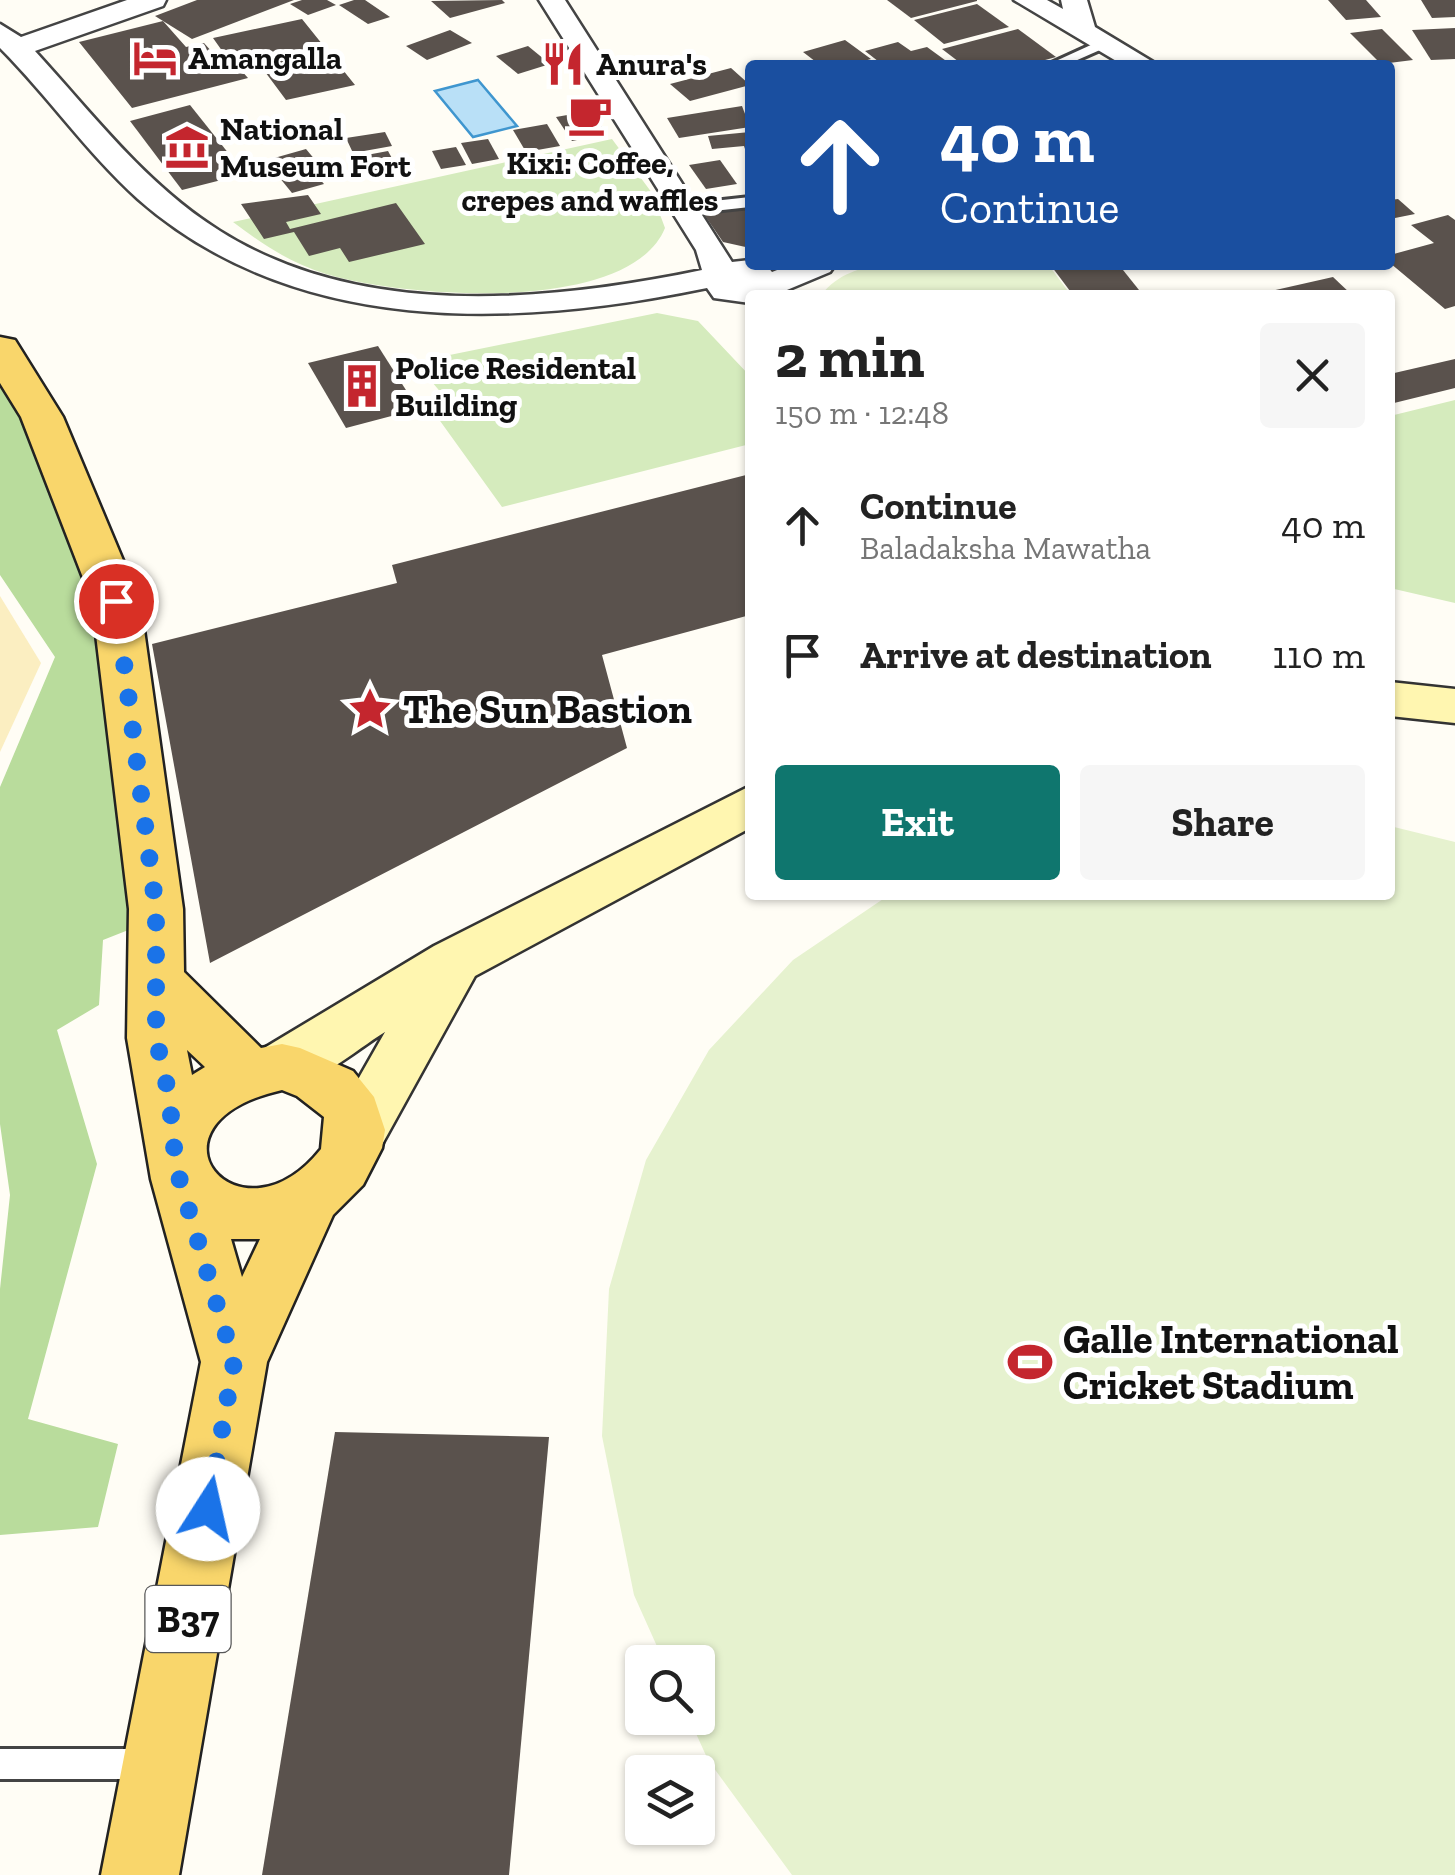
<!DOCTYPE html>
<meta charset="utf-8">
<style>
:root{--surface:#fff;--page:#f6f6f6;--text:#222;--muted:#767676;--accent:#0f766e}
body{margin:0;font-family:"Zilla Slab",serif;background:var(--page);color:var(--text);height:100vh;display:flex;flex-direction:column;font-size:38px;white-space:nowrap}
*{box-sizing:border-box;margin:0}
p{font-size:32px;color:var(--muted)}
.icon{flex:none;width:55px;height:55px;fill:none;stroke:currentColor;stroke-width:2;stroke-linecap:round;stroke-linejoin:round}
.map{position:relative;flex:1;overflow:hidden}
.details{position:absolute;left:745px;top:290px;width:650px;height:610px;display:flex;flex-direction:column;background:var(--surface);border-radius:10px;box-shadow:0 2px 8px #0004}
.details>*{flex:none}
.banner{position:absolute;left:745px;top:60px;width:650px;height:210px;border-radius:10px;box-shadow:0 2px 8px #0004;background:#1a4fa0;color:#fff;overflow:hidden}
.buttons{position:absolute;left:625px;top:1645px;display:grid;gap:20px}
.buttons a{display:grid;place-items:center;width:90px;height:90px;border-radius:10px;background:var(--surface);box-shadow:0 2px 8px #0004;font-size:50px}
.pin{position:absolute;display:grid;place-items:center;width:85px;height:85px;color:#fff;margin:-42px;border:5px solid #fff;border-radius:50%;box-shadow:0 2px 10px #0007}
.me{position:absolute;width:110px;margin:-55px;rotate:10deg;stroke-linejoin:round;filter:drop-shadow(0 0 8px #0008)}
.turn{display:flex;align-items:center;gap:35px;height:210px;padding:0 30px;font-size:45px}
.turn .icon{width:130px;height:130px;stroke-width:2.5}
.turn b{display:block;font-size:70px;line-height:85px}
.round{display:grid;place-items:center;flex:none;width:105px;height:105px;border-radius:10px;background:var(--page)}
.headline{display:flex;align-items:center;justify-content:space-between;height:170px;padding:0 30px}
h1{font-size:60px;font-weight:700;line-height:75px}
.button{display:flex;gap:20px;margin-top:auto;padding:20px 30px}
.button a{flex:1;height:115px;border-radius:10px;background:var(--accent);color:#fff;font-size:40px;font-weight:700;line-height:115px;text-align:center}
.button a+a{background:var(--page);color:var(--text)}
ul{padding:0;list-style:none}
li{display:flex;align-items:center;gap:30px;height:130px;padding:0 30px}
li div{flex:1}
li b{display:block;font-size:38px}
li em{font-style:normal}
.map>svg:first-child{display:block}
</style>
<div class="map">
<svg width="1455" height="1875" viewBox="0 0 1455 1875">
<rect width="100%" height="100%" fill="#fffdf5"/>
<g fill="#d5ebbd">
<path d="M612,139L652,193L665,228C629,316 401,297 326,274C290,263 262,244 233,222Z"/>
<path d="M657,313L698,321L750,376V444L502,507L425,400L443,395L415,362Z"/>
<path d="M1455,400V603L1390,588V416Z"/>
</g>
<path fill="#b9dc9c" d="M0,338L45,422L125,726L136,927L103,940L99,1005L57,1030L97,1164L28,1419L118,1444L98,1527L0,1535V1289L10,1195L0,1124V787L55,657L0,575Z"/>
<path fill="#fbeec1" d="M0,596L41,663L0,752Z"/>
<g fill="#e6f2cf">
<path d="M887,265L1050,267L1071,295H821C838,274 859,267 887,265Z"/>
<path d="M1390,826L1455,842V1875H792L708,1760L689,1718H698V1662H664L634,1595L602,1436L609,1289L646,1160L709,1050L793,960L889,895H1390Z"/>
</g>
<path fill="#b9e0f7" stroke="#3f96cf" stroke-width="2.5" d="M478,80L517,126L473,137L435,91Z"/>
<g fill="#5a524d">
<path d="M197,0H294L192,39L155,16Z"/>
<path d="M302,0H327L336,5L308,15L290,4Z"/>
<path d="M354,0H365L390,17L368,24L339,5Z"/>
<path d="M502,0L505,3L450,18L431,1Z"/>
<path d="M887,0H977V1L911,18Z"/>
<path d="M1328,0H1366L1381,17L1346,20Z"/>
<path d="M1421,0H1455V17L1432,18Z"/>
<path d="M977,4L1009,27L944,44L914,20Z"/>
<path d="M302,19L355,85L286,100L254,57L230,62L213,38Z"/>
<path d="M163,21L186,47L204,43L230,72L240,69L248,78L132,108L79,42Z"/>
<path d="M1455,28V59L1431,60L1412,30Z"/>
<path d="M1018,29L1056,57L1027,65H963L942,49Z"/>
<path d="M1382,29L1413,60L1381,64L1350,33Z"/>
<path d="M450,30L472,43L427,60L406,46Z"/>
<path d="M845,40L871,59L864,61L870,65H820L803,52Z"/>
<path d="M898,42L911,51L927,47L949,63L883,65L865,51Z"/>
<path d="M528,46L550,64L518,74L496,56Z"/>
<path d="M731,68L750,85L690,101L670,84Z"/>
<path d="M190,105L245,174L182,190L130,121Z"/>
<path d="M742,106L750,127L679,138L667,118Z"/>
<path d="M590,111L607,134L572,141L556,117Z"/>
<path d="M547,124L560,146L526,152L513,130Z"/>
<path d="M385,132L392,146L353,153L346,138Z"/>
<path d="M750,132L747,155L744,146L712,149L708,136Z"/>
<path d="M488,139L499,159L472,164L461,143Z"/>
<path d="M456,147L466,165L441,169L432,151Z"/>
<path d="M306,149L316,161L260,177L250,165Z"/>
<path d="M388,151L400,173L368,179L356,157Z"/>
<path d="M720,160L737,184L706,189L689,165Z"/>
<path d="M310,168L324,184L292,193L279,177Z"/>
<path d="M308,195L321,214L286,222L290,229L396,203L425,244L349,262L340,248L309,256L294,232L264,239L241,204Z"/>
<path d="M1398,199L1415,214L1390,219V200Z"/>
<path d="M750,205V248L723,242L701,210Z"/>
<path d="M1448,215L1455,220V306L1445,309L1390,263V255L1434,243L1411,225Z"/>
<path d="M1052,267L1123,270L1143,295H1073Z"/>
<path d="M1333,277L1352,295H1262V293Z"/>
<path d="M378,346L418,409L346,428L308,363Z"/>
<path d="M1455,359V388L1390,404V374Z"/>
<path d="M750,474V615L602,655L627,748L210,963L152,644L397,583L392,565Z"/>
<path d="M335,1432L549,1437L509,1875H262Z"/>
</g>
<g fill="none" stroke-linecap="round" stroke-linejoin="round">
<g stroke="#444" stroke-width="6">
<g id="lane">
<path d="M1104,39L1111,43L1109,46L1066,65H1047Z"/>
<path d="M750,197V207L686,214L678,209L686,204Z"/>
<path d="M0,1749H152L163,1753L167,1764L163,1775L152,1779H0Z"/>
</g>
</g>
<g stroke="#444" stroke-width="5">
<g id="street">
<path d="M127,0H166L163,6L35,51C93,114 146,185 220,231C361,320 547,302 702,270L696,250L539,0H565L732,262L750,260V265H766L772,272L790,265H835L830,272L775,295H750V303L714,298L707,288C515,328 295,337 138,199C87,153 48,96 0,48V24L21,37Z"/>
<path d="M1014,0H1047L1063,9L1061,0H1087L1095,27L1158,65H1123Z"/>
</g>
</g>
<g stroke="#333" stroke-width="5">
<g id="secondary">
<path d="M1390,682L1455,689V723L1390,716Z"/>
<path d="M750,786V828L475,976L374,1159L353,1166L332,1159L323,1141L385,1032C349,1054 304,1098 261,1084L253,1067L261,1050L434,946Z"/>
</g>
</g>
<g stroke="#222" stroke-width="5">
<path id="primary" d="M0,337L15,340L63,417L140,601L183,909L184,972L261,1048L282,1044L300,1048L353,1071L374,1097L385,1130L382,1148L363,1185L333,1215L267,1362L179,1875H101L201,1362L151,1179L127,1038L129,909L92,601L21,417L0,383ZM187,1050L205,1067L192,1075ZM282,1090L297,1096L324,1117L321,1149C239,1252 132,1124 282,1090ZM231,1239H260L242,1277Z"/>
</g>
<use href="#lane" fill="#fff" fill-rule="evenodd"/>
<use href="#street" fill="#fff" fill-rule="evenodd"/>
<use href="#secondary" fill="#fff6b0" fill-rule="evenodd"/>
<use href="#primary" fill="#f9d66b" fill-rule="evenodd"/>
</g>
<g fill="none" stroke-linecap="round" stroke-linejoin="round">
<path stroke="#1a73e8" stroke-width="18" stroke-dasharray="0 32.4" d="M116,601L156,909V1038L169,1095L176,1167L234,1362L208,1509"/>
</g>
<defs>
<g id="hotel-bare" transform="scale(3.45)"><path d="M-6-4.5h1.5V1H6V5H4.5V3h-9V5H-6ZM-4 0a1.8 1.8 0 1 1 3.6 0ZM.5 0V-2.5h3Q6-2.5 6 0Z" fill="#c4262e" stroke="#fff" stroke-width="2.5" paint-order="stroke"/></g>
<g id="restaurant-bare" transform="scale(3.45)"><path d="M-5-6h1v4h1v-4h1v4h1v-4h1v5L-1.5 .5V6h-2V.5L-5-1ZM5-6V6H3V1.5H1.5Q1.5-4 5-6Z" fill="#c4262e" stroke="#fff" stroke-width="2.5" paint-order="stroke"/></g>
<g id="cafe-bare" transform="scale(3.45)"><path d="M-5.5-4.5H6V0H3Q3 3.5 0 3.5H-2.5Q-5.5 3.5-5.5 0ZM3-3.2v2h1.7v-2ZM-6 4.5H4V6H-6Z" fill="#c4262e" stroke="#fff" stroke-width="2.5" paint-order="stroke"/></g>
<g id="museum-bare" transform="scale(3.45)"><path d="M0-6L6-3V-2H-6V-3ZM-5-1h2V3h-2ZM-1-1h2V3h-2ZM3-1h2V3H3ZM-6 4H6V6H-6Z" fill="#c4262e" stroke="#fff" stroke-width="2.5" paint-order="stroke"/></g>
<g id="building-bare" transform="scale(3.45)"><path d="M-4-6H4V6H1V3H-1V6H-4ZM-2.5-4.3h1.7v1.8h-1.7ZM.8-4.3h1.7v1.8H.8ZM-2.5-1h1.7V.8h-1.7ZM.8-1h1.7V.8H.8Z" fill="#c4262e" stroke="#fff" stroke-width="2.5" paint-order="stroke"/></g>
<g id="sight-bare" transform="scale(3.45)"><path d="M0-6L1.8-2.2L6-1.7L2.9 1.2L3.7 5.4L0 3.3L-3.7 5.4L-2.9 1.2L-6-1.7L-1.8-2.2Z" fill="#c4262e" stroke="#fff" stroke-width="2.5" paint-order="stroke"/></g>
<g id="stadium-bare" transform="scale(3.45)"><path d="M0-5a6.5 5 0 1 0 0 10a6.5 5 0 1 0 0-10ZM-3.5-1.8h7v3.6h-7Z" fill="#c4262e" stroke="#fff" stroke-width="2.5" paint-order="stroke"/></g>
</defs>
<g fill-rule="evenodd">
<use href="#hotel-bare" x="155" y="58"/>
<use href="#restaurant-bare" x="563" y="64"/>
<use href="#cafe-bare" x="590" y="115"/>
<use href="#museum-bare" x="187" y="147"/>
<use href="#building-bare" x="362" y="386"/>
<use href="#sight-bare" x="370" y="709"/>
<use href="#stadium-bare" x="1030" y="1362"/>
</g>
<g text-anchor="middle" stroke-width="10" stroke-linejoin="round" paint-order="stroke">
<g font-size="32" font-weight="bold" fill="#111" stroke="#fff" text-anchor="start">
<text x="188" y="69">Amangalla</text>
<text x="596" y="75">Anura's</text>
<text x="220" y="140">National<tspan x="220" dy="37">Museum Fort</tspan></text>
<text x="590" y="174" text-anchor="middle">Kixi: Coffee,<tspan x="590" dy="37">crepes and waffles</tspan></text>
<text x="395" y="379">Police Residental<tspan x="395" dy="37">Building</tspan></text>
</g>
<rect fill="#fff" stroke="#585858" stroke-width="2.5" x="145.5" y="1586" width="85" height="66" rx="8"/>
<g font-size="38" font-weight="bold" fill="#111">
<text x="188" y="1632">B37</text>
</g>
<g font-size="40" font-weight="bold" fill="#111" stroke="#fff" text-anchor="start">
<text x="403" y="723">The Sun Bastion</text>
<text x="1063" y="1353">Galle International<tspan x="1063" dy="46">Cricket Stadium</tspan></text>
</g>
</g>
</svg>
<div class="buttons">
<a><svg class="icon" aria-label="search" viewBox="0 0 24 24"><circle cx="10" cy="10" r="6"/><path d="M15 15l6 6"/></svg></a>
<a><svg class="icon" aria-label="layers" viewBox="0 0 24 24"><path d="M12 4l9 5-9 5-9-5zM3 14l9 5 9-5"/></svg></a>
</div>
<div class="pin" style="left:116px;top:601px;background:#d93025"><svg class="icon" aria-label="arrive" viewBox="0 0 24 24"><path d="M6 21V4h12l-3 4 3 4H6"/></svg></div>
<svg class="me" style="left:208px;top:1509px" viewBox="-20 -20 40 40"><circle r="19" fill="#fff"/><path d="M0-13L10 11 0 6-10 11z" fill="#1a73e8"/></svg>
<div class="banner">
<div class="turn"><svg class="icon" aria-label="ahead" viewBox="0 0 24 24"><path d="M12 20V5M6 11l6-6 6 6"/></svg><div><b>40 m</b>Continue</div></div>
</div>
<section class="details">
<div class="headline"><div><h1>2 min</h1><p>150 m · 12:48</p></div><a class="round"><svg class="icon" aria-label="close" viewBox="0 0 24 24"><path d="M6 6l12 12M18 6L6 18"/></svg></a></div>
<ul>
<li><svg class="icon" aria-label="ahead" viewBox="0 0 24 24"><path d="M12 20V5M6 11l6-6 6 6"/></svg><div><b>Continue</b><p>Baladaksha Mawatha</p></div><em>40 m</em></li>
<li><svg class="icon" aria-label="arrive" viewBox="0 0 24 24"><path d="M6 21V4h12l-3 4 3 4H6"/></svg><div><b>Arrive at destination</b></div><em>110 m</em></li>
</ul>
<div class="button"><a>Exit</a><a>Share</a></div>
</section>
</div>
